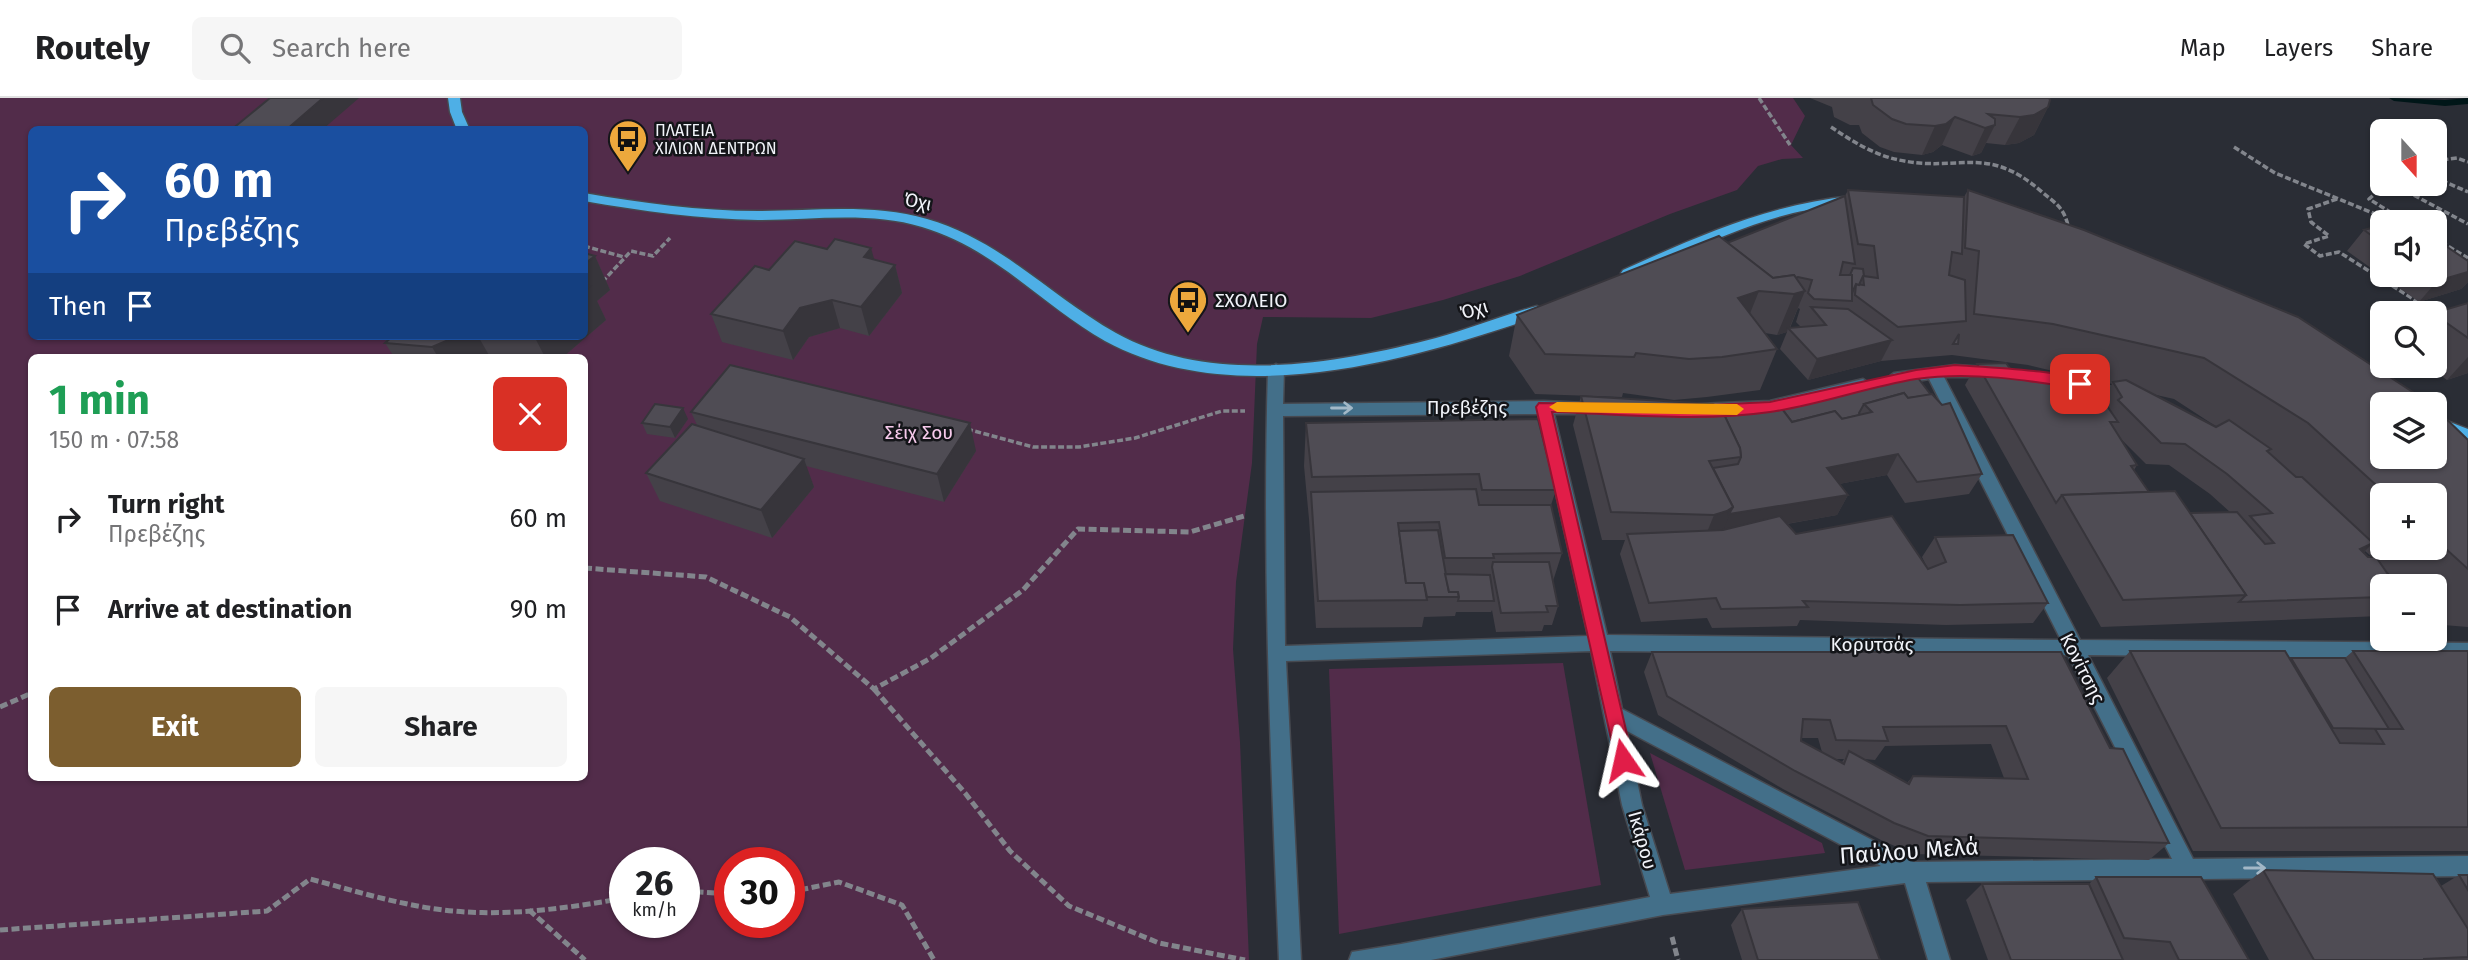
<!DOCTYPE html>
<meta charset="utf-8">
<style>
:root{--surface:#fff;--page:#f6f6f6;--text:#202124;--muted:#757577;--line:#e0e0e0;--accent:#7c5e2f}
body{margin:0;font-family:"Fira Sans",sans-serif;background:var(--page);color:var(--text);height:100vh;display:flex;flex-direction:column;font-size:26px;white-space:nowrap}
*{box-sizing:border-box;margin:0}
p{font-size:23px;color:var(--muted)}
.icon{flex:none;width:38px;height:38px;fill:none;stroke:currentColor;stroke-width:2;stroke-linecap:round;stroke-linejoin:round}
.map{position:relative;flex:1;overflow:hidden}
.details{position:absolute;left:28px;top:256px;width:560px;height:427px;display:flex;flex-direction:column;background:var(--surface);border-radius:10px;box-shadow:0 2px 5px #0004}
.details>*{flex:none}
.top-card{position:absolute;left:28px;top:28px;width:560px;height:214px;border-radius:10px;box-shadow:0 2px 5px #0004;background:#1a4fa0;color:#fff;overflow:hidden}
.needle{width:46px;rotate:159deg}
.tools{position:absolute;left:2370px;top:21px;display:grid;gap:14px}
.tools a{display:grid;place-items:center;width:77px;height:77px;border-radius:10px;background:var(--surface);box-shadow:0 2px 5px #0004;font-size:35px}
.speed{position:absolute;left:609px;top:749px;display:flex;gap:14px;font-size:35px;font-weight:700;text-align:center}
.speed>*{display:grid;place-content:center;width:91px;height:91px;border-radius:50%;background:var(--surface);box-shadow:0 2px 5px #0004;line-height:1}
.speed small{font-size:18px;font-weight:400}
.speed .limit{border:10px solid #d22;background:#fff;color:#111}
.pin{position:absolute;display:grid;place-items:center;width:60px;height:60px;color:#fff;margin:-30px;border-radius:14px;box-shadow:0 4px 10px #0006}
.me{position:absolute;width:77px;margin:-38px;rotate:349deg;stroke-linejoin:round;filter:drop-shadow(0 0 5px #0008)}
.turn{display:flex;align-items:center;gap:24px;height:147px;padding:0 21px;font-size:32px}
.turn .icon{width:91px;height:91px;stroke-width:2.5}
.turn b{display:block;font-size:49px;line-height:60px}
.then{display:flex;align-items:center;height:66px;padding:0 21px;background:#0003;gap:14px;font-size:26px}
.round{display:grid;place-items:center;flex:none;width:74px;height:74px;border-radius:10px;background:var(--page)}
.head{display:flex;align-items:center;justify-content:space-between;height:119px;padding:0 21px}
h1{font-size:42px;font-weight:700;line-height:52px;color:#1e9e55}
.button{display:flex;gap:14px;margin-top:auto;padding:14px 21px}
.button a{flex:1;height:80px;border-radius:10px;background:var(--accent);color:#fff;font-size:28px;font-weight:700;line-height:80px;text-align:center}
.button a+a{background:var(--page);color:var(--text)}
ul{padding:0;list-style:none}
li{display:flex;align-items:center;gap:21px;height:91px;padding:0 21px}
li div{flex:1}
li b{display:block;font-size:26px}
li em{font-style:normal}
header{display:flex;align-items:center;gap:42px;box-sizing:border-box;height:98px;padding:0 35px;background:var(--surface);border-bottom:2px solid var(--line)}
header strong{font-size:33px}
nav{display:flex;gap:38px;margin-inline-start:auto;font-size:24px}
.search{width:490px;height:63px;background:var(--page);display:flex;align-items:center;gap:18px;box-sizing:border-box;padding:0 24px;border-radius:10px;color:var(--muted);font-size:26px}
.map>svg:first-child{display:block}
</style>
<header>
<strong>Routely</strong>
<div class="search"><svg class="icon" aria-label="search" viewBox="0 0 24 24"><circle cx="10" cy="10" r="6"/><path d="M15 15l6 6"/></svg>Search here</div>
<nav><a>Map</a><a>Layers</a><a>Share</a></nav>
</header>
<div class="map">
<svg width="2468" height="862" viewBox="0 0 2468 862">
<rect width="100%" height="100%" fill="#2a2d35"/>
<g fill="#522c4a" fill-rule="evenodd">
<path d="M0,0H1793L1805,18L1791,47L1803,60L1782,61L1758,68L1737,92L1670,116L1520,178L1443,202L1371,220L1263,219L1257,246L1252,365L1236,484L1233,551L1240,644L1249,862H0ZM32,32H584V238H32ZM32,259H584V679H32ZM625,765H684V824H625ZM730,765H789V824H730Z"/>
<path d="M1563,565L1601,787L1339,836L1329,571Z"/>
<path d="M1650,655L1822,745L1825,755L1685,772Z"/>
</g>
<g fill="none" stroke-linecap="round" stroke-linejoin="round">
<path fill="#001618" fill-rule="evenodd" d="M2389,0L2445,2L2468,0V6L2445,8L2394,3Z"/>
<g stroke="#464950" stroke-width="3">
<g id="minor">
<path d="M1276,266L1284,271L1283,306L1544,303L1606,306L1608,310L1600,316H1554L1607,537L2061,542L1929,281L1894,287L1886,281L1894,275L1955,267L2001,270L2003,274L1995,279H1944L2080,542L2468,545V561L2088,557L2193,761L2468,758V778L2202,781L2200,787L2192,790L2184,787L2181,781L1926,784L1950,862H1928L1905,785L1663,817L1431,862H1349L1352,854L1401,846L1650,799L1622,707L1591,553L1286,563L1301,862H1279C1271,665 1262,468 1268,271ZM1538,316L1588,538L1285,548L1283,318ZM1610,553L2068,557L2172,761L1914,764L1622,611ZM1627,633L1881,768L1670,796L1642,707Z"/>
<path d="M2074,279L2135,295L2137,299L2129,305L2068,289L2066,285L2068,281Z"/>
<path d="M1863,281L1871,287L1869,291L1770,315L1698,318L1690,312L1698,306L1770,303Z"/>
</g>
</g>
<g stroke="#464950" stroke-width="3">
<g id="major">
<path d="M448,0H460L462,14L470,32H457L450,14Z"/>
<path d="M584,95C642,105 699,113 758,113C813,113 872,105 927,121C1001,142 1050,198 1116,235C1211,288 1336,266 1436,240C1470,231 1503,217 1537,208L1545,213L1542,217C1413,262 1235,314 1105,243C1042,207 994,150 922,129C870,113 812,122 758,122C700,121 642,113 584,103Z"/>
<path d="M1852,98L1857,99V105C1836,110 1814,110 1793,115C1737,129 1685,155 1633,178L1628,180L1621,175L1623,172C1698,138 1770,106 1852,98Z"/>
<path d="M2434,318L2468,331V344L2434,331Z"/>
</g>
</g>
<g stroke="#82858c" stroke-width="3.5" stroke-dasharray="6 2.5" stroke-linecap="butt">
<path d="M1759,0L1790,47"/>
<path d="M1831,29C1852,43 1874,57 1899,62C1960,75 1986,45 2042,94C2058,107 2065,111 2069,132"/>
<path d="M2234,49L2275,75L2395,124"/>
<path d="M2434,63L2457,60L2468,64"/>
<path d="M2434,79L2468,94"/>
<path d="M2337,101L2308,111L2311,124L2329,138L2304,146L2320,158L2339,154L2440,218"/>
<path d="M2406,124L2369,101L2380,91L2406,93L2468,126"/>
<path d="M2434,140L2468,160"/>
<path d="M584,148L624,159"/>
<path d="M601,180L605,181L631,153L653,158L670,140"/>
<path d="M967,331L1033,349H1079L1135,340L1222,313H1245"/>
</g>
<g stroke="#82858c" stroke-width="5" stroke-dasharray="8 3.5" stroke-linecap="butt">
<path d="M584,470L706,479L790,519L874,591L931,560L1023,492L1078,431L1190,434L1244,418"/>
<path d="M874,591L965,695L1010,753L1069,808L1159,845L1245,862"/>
<path d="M0,609L32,595"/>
<path d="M684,793L730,796"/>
<path d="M789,794L839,784L902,807L934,862"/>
<path d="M529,812L585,862"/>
<path d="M0,832L267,813L310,781C352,792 393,805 436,811C499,820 563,811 625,800"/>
<path d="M1672,839L1678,862"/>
</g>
<use href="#minor" fill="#436f89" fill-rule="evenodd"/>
<use href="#major" fill="#4eafe6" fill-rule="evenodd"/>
</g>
<g fill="#444148" fill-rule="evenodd">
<path d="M1810,0H2049L2048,9L2034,37L2019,45L2005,47L1986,45L1981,55L1972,58L1942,47L1933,54L1922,57L1894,54L1880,49L1862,35L1859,27H1850L1834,19L1832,9Z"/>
<path d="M1848,92L1964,99L1968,92L2468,342V529L2443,527L2434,519V488H2402L2385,472L2382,488L2381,518L2101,529L1965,287L1977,266L2014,276L2057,274L2028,267L1952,257L1881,263L1808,282L1780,251L1787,234L1777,237L1765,235L1777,251L1760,292L1707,299L1674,302L1623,295L1622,299L1535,296L1509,258L1517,217L1727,145L1845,98ZM1798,210L1800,211L1796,224L1801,229L1790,230ZM2090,281L2112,286L2102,300ZM2152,296L2174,301L2217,329H2216ZM2119,339L2146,366L2169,367L2210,396L2230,414L2190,415L2149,394L2134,372L2137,367ZM2382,397H2434V450H2382ZM2365,453L2372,459H2368L2364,455Z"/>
<path d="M2382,127V177H2434L2468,163V184L2461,191L2419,204L2347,153L2364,132Z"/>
<path d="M595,158L610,192L597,203L606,222L563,259H394L385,245L387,243L373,238H584Z"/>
<path d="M874,162L895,167L902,195L869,238L840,230L809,239L793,262L722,244L711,216L769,172Z"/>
<path d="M2468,205V275L2447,282L2428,268H2434V215Z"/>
<path d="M1881,282L1982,376L1969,396L1905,405L1887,377L1839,386L1848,397L1837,417L1787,426L1796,436L1927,469L1922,459L1935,439L2048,505L2033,525L1946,527L1800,522L1797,528L1712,530L1707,520L1641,524L1620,456L1625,442H1602L1573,327L1581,298L1724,317L1780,308Z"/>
<path d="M691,314L976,353L944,404L806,368L814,389L772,440L660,403L646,375L697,327Z"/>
<path d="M688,321L675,340L647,336L642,325Z"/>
<path d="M1306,325L1556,392L1551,407L1562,455L1553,483L1558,508L1552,527H1544L1542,533L1496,534L1492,512L1491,514H1456L1455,518L1424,519L1422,529L1316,530L1309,421L1304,368Z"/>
<path d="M2130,553L2290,561L2345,560L2353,553H2468V753H2193L2107,580Z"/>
<path d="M1652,554L2110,650L2169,745L2149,762L1913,756L1881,742L1783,691L1658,617L1644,574ZM1801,640H1818L1822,654L1801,643ZM1991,646L2004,680L1913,678L1907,685L1864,661L1875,662L1885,648ZM1835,661H1844L1842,664Z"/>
<path d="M2263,772L2441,788L2459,777H2468V862H2269L2233,796Z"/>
<path d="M2096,779L2249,862H1988L1966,802L1982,786H2089Z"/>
<path d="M1742,811L1880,862H1742L1731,827Z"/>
</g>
<g fill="#37353b">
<path d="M323,0H359L322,32H286Z"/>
<path d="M2048,9L2034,37L2019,45L2005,47L2020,19Z"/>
<path d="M1955,19L1942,47L1933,54L1922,57L1935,28Z"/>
<path d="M1995,27L1981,55L1972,58L1985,30Z"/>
<path d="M871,150L879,178L864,159Z"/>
<path d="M595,158L610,192L597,203L606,222L563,259H545L534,238H584V166Z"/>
<path d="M895,167L902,195L869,238L861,209Z"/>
<path d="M2468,174V184L2461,191L2419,204L2437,183Z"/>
<path d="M1759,193L1743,233L1738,200Z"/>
<path d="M1805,193L1789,231L1788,230L1787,234L1777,237L1794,196Z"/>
<path d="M832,202L840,230L809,239L793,262L783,233L800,210Z"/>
<path d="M458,238H478L490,259H438L432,249Z"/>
<path d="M1892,242L1881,263L1808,282L1817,261Z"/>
<path d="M2468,259V275L2447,282Z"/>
<path d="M683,310L688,321L675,340L670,329Z"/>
<path d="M970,325L976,353L944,404L937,376Z"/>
<path d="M1898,356L1887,377L1817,390L1827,370Z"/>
<path d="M804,361L814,389L772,440L761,412Z"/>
<path d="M1848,397L1837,417L1721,437L1729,416Z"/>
<path d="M1733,409L1721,437L1703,444L1714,417Z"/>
<path d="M2373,445L2353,465L2360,451Z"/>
</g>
<g fill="#4f4c54" stroke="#37353b" stroke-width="2" fill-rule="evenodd">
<path d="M270,0H323L286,32H231Z"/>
<path d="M1871,0H2049L2050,2L2048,9L2034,17L2020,19L1988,16L1995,21V27L1985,30L1955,19L1946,26L1935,28L1906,26L1892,21L1873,7Z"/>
<path d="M1848,92L1964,99L1962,156L1952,154L1949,177L1965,182L1966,223L1898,229L1855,197L1856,186L1864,187L1863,178L1878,180L1874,148L1858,146Z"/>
<path d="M1968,92L2084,132L2298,219L2431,306H2382V359H2434V309L2468,342V471L2434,440V397H2387L2308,325L2204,260L2053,226L1974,216L1979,153L1965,150Z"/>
<path d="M1845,98L1855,166L1843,164L1840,177H1852V203L1814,201L1808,195L1812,182L1798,179L1796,180L1794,177L1773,180L1727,145Z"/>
<path d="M2405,121L2410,124H2393Z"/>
<path d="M2382,127V145L2364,132Z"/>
<path d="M1719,138L1773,180L1794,177L1805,193L1794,196L1759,193L1738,200L1777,251L1722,259L1689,261L1636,255L1634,259L1545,256L1517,217Z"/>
<path d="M2434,140L2468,163V174L2437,183L2428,177H2434Z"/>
<path d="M835,141L871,150L864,159L895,167L861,209L832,202L800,210L783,233L711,216L755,168L769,172L795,143L827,151Z"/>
<path d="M584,155L595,158L584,166Z"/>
<path d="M1853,170L1863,171L1864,178H1863L1859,187L1856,186L1852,195V177H1850Z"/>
<path d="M584,186L590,188L584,192Z"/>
<path d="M2468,205V240L2434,216V215Z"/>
<path d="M1811,209L1848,211L1892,242L1817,261L1788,230L1826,227Z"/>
<path d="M1959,236L1958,246H1953Z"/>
<path d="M393,238H458L432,249L385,245Z"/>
<path d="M2006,265L2014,276L2072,273L2086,277L2118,324H2110L2137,367L2131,368L2149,394L2062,397L2056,405L1977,266Z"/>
<path d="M730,267L970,325L937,376L691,314Z"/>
<path d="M1915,276L1931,297L1908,300L1904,295L1864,306L1859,315L1860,317L1842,321L1835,313L1792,324L1780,308L1881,282Z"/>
<path d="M2126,282L2216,329L2229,322L2271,351L2267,353L2296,379H2302L2373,445L2360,451L2368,459H2376L2396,488H2382V499L2239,504L2246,497L2190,415L2237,414L2265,446L2274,445L2250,418L2272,415L2227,376L2185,346L2161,345L2118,302L2122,299L2113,284Z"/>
<path d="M1904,295L1908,300L1932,296L1942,307L1950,305L1982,376L1917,384L1898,356L1827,370L1848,397L1729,416L1733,409L1713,370L1738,366L1741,359L1740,350L1724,317L1779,307L1792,324L1835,313L1842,321L1872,314L1864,306Z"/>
<path d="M1581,298L1713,306L1721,310L1740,350L1741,359L1709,363L1733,409L1727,413L1714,417L1611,414Z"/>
<path d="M655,306L683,310L670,329L642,325Z"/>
<path d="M1538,321L1556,392H1482L1479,376L1312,379L1306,325Z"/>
<path d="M692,326L804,361L761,412L646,375Z"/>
<path d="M1476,391L1479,407H1551L1562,455L1493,456L1494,460H1445L1439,424L1398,425L1406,485H1424L1427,502L1318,503L1311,394Z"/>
<path d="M2175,393L2246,497L2123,502L2062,397Z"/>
<path d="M1780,418L1796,436L1892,418L1928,471L1946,464L1935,439L2013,437L2048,505L1960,507L1803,503L1808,509L1721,511L1716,500L1649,505L1627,436L1723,432Z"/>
<path d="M1438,432L1449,494H1458L1459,499H1427L1424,485H1406L1399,433Z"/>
<path d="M1493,464H1549L1558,508H1546L1548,514L1501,515L1492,469Z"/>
<path d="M1445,476L1490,477L1494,503H1458L1459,499L1458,494H1449Z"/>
<path d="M2130,553H2285L2340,645L2384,646L2375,631H2403L2353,553H2468V729L2221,730Z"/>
<path d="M1652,554H2061L2110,650L2123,651L2169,745L1928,738L1894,725L1795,673L1667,598ZM1803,621L1830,622L1836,642L1888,643L1883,629L2006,628L2028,681L1913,678L1909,686L1849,653L1844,666L1801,643Z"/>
<path d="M2291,560H2345L2389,631L2333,630Z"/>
<path d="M2263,772L2433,776L2468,831V859L2424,861V862H2314Z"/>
<path d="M2459,777H2468V792Z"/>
<path d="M2096,779H2201L2249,862H2179L2170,844L2124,840Z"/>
<path d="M1982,786H2089L2123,862H2011Z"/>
<path d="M1858,804L1880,862H1758L1742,811Z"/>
</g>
<defs><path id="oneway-shaft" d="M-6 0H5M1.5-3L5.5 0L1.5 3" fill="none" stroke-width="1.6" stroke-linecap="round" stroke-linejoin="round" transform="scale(1.75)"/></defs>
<g stroke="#a3b8c7">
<use href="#oneway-shaft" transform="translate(1342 310)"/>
<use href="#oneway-shaft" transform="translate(2255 770)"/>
</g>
<path fill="#e11d48" stroke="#92132f" stroke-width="2" d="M1955,267C1978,269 2074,272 2087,286L2080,291C2026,282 1970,273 1916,281C1867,289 1819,307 1770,314C1701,324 1623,316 1552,314L1633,662L1630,667L1623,670L1617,667L1536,309L1539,305L1708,307L1770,304L1916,272Z"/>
<path fill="#f59e0b" d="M1557,304L1737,306L1744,311L1737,317L1557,314L1549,309Z"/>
<defs>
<g id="bus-pin" transform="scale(2.0125)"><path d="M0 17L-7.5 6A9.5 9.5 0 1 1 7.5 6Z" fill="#eda83c" stroke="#141519"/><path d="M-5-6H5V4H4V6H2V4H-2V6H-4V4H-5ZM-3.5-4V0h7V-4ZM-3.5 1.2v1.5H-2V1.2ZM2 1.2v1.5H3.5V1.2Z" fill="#111"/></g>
</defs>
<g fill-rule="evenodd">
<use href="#bus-pin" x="628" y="41"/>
<use href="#bus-pin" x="1188" y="202"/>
</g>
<g text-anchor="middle" stroke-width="5" stroke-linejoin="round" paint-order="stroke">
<g font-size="16" fill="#f1f3f9" stroke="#141519" text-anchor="start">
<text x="655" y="38">ΠΛΑΤΕΙΑ<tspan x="655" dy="18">ΧΙΛΙΩΝ ΔΕΝΤΡΩΝ</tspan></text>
</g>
<g font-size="19" fill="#f1f3f9" stroke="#141519">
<text transform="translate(918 103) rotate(12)" y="7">Όχι</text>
<text transform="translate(1474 211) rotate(-16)" y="7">Όχι</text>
<text x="1467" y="316">Πρεβέζης</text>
<text x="1872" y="553">Κορυτσάς</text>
<text transform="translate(2083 570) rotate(63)" y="7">Κονίτσης</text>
<text transform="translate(1643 742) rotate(74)" y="7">Ικάρου</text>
</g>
<g font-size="19" fill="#f1f3f9" stroke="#141519" text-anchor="start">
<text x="1215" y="209">ΣΧΟΛΕΙΟ</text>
</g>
<g font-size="19" fill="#f7caec" stroke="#141519">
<text x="919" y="341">Σέιχ Σου</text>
</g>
<g font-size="23" fill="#f1f3f9" stroke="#141519">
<text transform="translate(1909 753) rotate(-4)" y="8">Παύλου Μελά</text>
</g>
</g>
</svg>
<div class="tools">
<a><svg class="needle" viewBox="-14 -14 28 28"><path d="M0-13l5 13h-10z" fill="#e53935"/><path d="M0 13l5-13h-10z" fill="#757577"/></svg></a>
<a><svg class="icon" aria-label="sound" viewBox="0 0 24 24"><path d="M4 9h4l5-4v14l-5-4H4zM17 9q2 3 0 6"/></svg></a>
<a><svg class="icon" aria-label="search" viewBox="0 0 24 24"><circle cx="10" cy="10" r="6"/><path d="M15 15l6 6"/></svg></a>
<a><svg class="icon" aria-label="layers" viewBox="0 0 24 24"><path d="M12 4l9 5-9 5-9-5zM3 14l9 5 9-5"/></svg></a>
<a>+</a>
<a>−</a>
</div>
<div class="speed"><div>26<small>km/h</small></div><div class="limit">30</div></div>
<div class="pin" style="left:2080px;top:286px;background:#d93025"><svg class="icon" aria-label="arrive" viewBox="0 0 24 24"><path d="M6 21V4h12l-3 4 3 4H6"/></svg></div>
<svg class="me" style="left:1623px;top:662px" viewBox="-20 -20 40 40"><path d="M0-17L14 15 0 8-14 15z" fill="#e11d48" stroke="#fff" stroke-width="4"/></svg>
<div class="top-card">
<div class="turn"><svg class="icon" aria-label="right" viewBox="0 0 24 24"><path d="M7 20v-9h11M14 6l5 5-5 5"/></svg><div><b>60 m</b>Πρεβέζης</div></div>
<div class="then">Then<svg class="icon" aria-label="arrive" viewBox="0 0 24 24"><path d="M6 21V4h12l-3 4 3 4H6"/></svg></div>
</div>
<section class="details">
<div class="head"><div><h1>1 min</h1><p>150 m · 07:58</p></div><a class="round" style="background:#d93025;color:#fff"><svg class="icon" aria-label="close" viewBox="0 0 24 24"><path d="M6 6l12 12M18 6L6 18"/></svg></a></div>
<ul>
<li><svg class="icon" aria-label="right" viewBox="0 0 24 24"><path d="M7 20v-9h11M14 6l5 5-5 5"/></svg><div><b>Turn right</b><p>Πρεβέζης</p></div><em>60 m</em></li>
<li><svg class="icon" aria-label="arrive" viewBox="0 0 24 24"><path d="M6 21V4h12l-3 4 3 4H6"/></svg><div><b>Arrive at destination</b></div><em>90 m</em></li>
</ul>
<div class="button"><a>Exit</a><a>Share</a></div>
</section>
</div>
